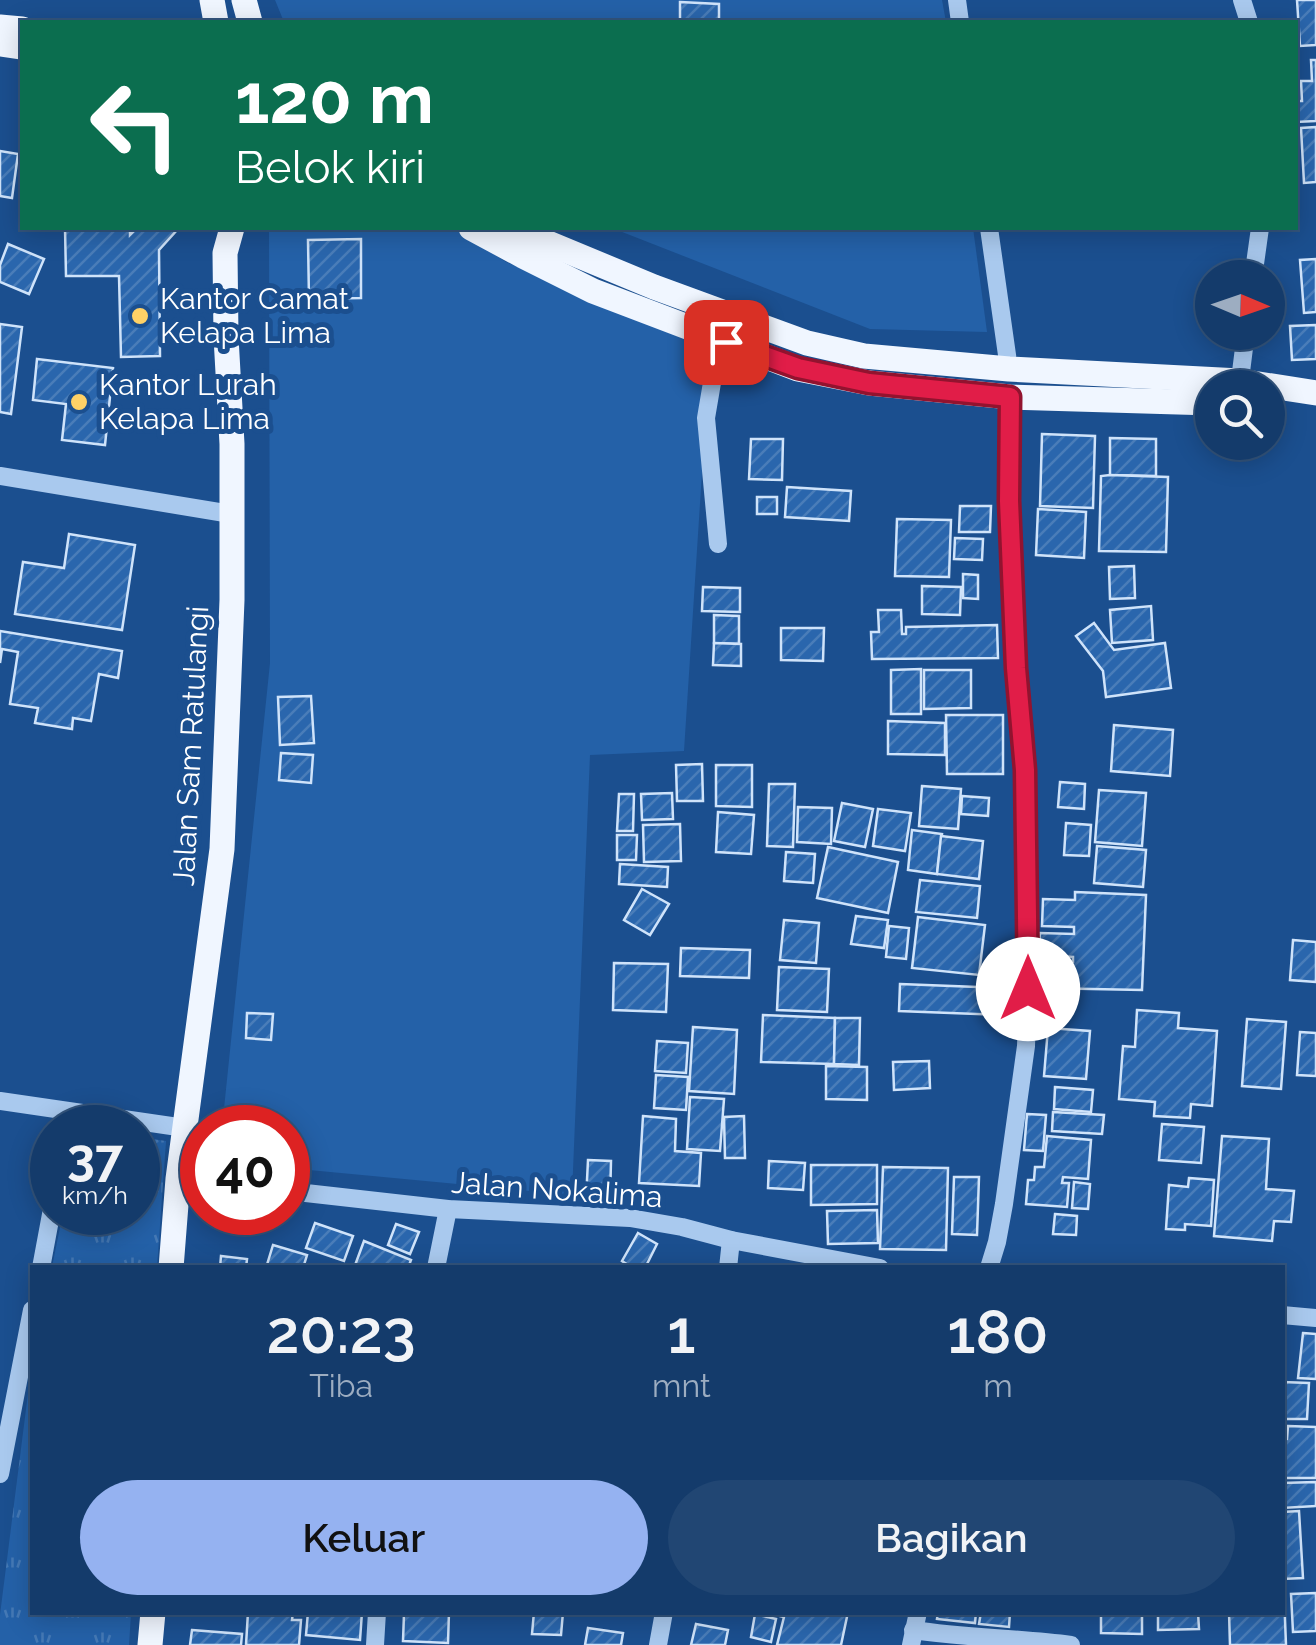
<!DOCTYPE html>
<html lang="id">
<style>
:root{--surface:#143b6b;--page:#214673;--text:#f1f3f6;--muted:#9dadc1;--line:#33557e;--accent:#95b2f1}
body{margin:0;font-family:Raleway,sans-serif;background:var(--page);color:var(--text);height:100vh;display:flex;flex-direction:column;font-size:38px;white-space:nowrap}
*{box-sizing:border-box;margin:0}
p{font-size:32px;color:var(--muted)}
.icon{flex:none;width:55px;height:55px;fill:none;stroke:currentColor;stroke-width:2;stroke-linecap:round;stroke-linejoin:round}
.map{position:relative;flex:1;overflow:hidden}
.sheet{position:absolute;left:30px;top:1265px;width:1255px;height:350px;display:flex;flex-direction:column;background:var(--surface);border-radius:0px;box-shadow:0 5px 25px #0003,0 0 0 2px var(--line)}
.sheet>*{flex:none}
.guide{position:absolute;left:20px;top:20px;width:1278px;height:210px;border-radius:0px;box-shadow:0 5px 25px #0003,0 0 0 2px var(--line);background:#0b6e4f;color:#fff;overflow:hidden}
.needle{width:65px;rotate:92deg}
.buttons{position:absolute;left:1195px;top:260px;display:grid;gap:20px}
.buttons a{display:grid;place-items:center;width:90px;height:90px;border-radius:50%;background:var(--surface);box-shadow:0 5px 25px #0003,0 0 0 2px var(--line);font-size:50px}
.speed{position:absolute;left:30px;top:1105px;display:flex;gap:20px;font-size:50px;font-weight:700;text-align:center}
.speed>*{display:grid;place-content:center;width:130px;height:130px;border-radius:50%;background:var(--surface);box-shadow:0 5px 25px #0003,0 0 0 2px var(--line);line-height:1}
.speed small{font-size:25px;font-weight:400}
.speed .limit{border:15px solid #d22;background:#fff;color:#111}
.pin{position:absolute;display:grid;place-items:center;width:85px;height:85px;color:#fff;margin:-42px;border-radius:20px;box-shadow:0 5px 15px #0006}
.me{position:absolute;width:110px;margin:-55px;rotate:0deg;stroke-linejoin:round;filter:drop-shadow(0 0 8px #0008)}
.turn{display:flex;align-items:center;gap:35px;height:210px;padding:0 50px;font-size:45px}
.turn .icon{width:130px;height:130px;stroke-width:2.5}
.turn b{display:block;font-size:70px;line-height:85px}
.eta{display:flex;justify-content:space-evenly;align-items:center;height:170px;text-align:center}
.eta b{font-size:60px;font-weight:600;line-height:70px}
.cta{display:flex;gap:20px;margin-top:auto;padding:20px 50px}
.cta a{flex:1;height:115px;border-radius:60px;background:var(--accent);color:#111;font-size:40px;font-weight:600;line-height:115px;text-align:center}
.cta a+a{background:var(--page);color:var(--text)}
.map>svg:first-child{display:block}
</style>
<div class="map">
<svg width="1316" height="1645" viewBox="0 0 1316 1645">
<defs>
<pattern id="park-tufts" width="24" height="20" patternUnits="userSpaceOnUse" patternTransform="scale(2.5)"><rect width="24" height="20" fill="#2461a8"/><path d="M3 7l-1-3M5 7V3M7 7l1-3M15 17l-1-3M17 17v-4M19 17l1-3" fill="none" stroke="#4579b5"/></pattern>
<pattern id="building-hatch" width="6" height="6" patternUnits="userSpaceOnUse" patternTransform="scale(2.5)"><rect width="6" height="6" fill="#2a66ad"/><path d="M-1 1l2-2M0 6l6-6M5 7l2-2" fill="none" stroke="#4a7db9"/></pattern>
</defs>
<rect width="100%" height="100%" fill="#1b4f8f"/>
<g fill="#2461a8">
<path d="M275,0H942L946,22H284Z"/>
<path d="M269,228H453L506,262L710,349L684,751L590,755L572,1195L288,1168V1128H222L270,663Z"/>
<path d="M612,228H973L987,332L870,329Z"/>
</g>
<g fill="url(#park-tufts)">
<path d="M138,1137L166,1141L157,1267H52L63,1213L138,1212Z"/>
<path d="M32,1362V1612L131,1613L129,1645H0V1615Z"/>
</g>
<g fill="url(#building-hatch)" stroke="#cfe3fa" stroke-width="2.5">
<path d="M1297,0H1316V45L1300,46Z"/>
<path d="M680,2L719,4V22H680Z"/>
<path d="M1311,60H1316V121L1296,122L1295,101H1302L1301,81H1312Z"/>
<path d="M1316,127V182L1304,183L1301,128Z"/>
<path d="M0,151L18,154L12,198L0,196Z"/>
<path d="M65,228H130V235L137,228L178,229L159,250L160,356L121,357L119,276H66Z"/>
<path d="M361,239V298L309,299L308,240Z"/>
<path d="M8,244L44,259L29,294L0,282V265Z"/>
<path d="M1316,259V312L1304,313L1300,260Z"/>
<path d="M0,324L22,327L11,414L0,412Z"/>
<path d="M1316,325V359L1292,360L1290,326Z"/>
<path d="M37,359L113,368L105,445L62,440L66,404L33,400Z"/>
<path d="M1042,434L1095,436L1093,508L1040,506Z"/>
<path d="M1110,438L1156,439V476L1110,475Z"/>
<path d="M751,439H783L782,480L749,479Z"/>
<path d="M1110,475L1168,477L1166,552L1099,551L1101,476Z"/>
<path d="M787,487L851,491L849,521L785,517Z"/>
<rect x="757" y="497" width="20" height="17"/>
<path d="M960,506H991L990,532H959Z"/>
<path d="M1038,509L1086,512L1084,558L1036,555Z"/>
<path d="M897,519L951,520L949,577L895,576Z"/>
<path d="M69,534L135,545L122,630L15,614L23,562L64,568Z"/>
<path d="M955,538L983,539L982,560L954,559Z"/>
<path d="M1134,566L1135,598L1110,599L1109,567Z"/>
<path d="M963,574L978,575V599L963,598Z"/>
<path d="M922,586L961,587L960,615L922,614Z"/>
<path d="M703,587L740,588V612L702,611Z"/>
<path d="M1151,606L1153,640L1112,643L1110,610Z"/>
<path d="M878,610H901L902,634H906V627L997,625L998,658L872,659L871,632H879Z"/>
<path d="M714,615L739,616V644L714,643Z"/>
<path d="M1094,623L1114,650L1165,643L1171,688L1106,697L1103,671L1076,636Z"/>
<path d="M781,628H824L823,661L781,660Z"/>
<path d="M0,631L122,651L118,678L99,674L91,721L73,718L72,729L35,723L38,708L10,704L18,652L2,649L0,663Z"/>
<path d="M714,643L741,644V666L713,665Z"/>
<path d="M921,669V714H891V670Z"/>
<path d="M924,670H971V708L924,709Z"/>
<path d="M311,696L314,743L280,745L278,697Z"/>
<path d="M946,715H1003V774H947Z"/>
<path d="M888,721L945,723V755L888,754Z"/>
<path d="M1114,725L1173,730L1170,776L1111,771Z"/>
<path d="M281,753L313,755L311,783L279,780Z"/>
<path d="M702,764L703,801H677L676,765Z"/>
<path d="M716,765H752V807L716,806Z"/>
<path d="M1060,782L1085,784L1084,809L1058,807Z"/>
<path d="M769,784H795L793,847L767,846Z"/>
<path d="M922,786L961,789L958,829L919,826Z"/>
<path d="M1099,790L1146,793L1142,846L1095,842Z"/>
<path d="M672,793L673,819L642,820L641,794Z"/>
<path d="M619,794H634L633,831H617Z"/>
<path d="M962,796L989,798L988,816L961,814Z"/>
<path d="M842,803L873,809L865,847L834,841Z"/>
<path d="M798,807L832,808L831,844L797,842Z"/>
<path d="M878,809L911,813L905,851L873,846Z"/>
<path d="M718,812L754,815L751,854L716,852Z"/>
<path d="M1066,823L1091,825L1089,856L1064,855Z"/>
<path d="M680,824L681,861L644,862L643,825Z"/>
<path d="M912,830L942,834L937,874L908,870Z"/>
<path d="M617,835H637L636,860H617Z"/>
<path d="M941,836L983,841L979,879L937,874Z"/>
<path d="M1097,846L1146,850L1143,887L1094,883Z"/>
<path d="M828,847L898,862L888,913L817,898Z"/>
<path d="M786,852L815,854L813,883L784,881Z"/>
<path d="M620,864L668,867L667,887L619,884Z"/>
<path d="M920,880L980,886L977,918L916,912Z"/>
<path d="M642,889L669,904L650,935L624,920Z"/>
<path d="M1075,892L1146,895L1142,990L1041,988L1042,961L1073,962V957L1039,955L1040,933L1074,934V927L1042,926L1043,899L1075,900Z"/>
<path d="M856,916L888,920L884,948L851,944Z"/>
<path d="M918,917L985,925L979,975L912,968Z"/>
<path d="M784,920L819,923L816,963L780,960Z"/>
<path d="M889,926L909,928L906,959L886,957Z"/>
<path d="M1293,940L1316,942V982L1290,980Z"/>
<path d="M681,948L750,950L749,978L680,976Z"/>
<path d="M614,963L668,964L666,1012L613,1010Z"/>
<path d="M779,967L829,969L827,1012L777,1010Z"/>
<path d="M900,984L1003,988L1002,1015L899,1011Z"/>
<path d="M1137,1010L1179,1013L1178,1028L1217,1031L1212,1106L1191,1104L1190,1118L1154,1116L1155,1102L1119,1099L1123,1046L1135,1047Z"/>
<path d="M247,1013L273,1014L271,1040L246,1038Z"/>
<path d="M763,1015L835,1018L834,1064L761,1062Z"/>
<path d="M835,1018H860L859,1065L834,1064Z"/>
<path d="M1247,1019L1286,1022L1281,1089L1242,1086Z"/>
<path d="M693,1027L737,1030L734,1094L689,1091Z"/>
<path d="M1048,1028L1090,1031L1086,1079L1044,1076Z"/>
<path d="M1300,1032L1316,1033V1076L1297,1075Z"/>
<path d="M657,1041L688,1043L686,1073L655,1071Z"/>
<path d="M929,1061L930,1088L894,1090L893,1062Z"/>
<path d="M826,1066L867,1067V1100L826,1099Z"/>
<path d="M656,1075L688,1077L686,1110L654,1108Z"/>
<path d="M1055,1087L1093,1090L1091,1112L1054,1109Z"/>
<path d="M690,1097L724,1099L720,1151L687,1149Z"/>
<path d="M1053,1112L1104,1115L1102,1134L1052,1131Z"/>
<path d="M1027,1114L1046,1115L1043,1151L1024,1150Z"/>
<path d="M643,1116L676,1119L675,1151L701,1153L699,1186L639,1183Z"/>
<path d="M744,1116L745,1158H725L724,1117Z"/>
<path d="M1162,1124L1204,1127L1201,1163L1159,1160Z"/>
<path d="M1047,1136L1091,1140L1088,1179L1063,1177L1062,1183H1069L1067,1207L1026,1204L1028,1180H1034L1035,1167H1044Z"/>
<path d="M1222,1136L1269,1139L1266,1189L1294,1191L1291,1222L1274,1221L1272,1241L1214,1236Z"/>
<path d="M588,1160L611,1161L610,1201L586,1200Z"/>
<path d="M769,1161L805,1163L803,1190L768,1188Z"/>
<path d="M811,1165H877V1204L811,1205Z"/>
<path d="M883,1167L948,1168L946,1250L880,1249Z"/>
<path d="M954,1177H979L977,1235L952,1234Z"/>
<path d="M1189,1178L1214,1180L1211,1226L1185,1224V1230L1166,1229L1169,1185L1188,1187Z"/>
<path d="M1074,1182L1090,1184L1088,1209L1072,1208Z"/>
<path d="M877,1210L878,1243L828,1244L827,1211Z"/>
<path d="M1055,1214L1077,1216L1076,1235L1053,1234Z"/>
<path d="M315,1223L353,1236L344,1261L306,1248Z"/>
<path d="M396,1224L419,1232L410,1254L388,1245Z"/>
<path d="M638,1233L657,1244L645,1268H633L622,1261Z"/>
<path d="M364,1241L411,1260L408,1268H354Z"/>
<path d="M273,1245L307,1255L303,1268H266Z"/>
<path d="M221,1256L247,1259L246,1268H220Z"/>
<path d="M1303,1333L1316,1334V1379L1298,1378Z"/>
<path d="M1282,1382L1309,1383L1307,1419H1282Z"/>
<path d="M1288,1426L1316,1427V1478H1282V1439H1287Z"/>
<path d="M1316,1482V1506L1282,1508V1483Z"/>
<path d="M1299,1511L1303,1578L1282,1579V1512Z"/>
<path d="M1316,1593V1631L1293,1632L1291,1594Z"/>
<path d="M1282,1594H1284L1286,1645H1230L1229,1612H1282Z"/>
<path d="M248,1612H293L292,1620H301L299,1645H246Z"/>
<path d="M308,1612H362L360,1640L306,1635Z"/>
<path d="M412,1612H449L448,1643L403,1641L404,1614L412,1615Z"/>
<path d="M534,1612H563L561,1635L532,1634Z"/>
<path d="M763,1612H848L841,1645H777L784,1617Z"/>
<path d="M938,1612H976L975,1623L937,1619Z"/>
<path d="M981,1612H1010L1009,1627L979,1624Z"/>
<path d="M1101,1612H1142V1634L1101,1633Z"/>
<path d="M1158,1612H1198L1199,1629L1158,1630Z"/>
<path d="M755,1614L776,1619L771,1642L751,1637Z"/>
<path d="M696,1624L728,1630L725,1645H691Z"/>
<path d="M588,1628L623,1633L621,1645H585Z"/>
<path d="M192,1630L242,1634L241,1645H190Z"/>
</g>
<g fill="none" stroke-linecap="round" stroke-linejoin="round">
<g stroke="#a9c9ee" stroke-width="18">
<path d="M957,0L960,22"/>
<path d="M1242,0L1249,22"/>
<path d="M989,228L1009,369"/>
<path d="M1253,278L1260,228"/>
<path d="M1239,388L1246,332"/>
<path d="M0,476L231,514"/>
<path d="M718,544L706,418L714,371L726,342"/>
<path d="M0,1101L185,1128"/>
<path d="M178,1179L202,1182"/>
<path d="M288,1191L448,1209L630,1218L682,1227L731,1240L880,1268"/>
<path d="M41,1268L52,1209"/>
<path d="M436,1268L448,1209"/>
<path d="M728,1268L731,1240"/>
<path d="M989,1268L997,1242L1004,1204L1026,1046L1028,989L1025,769L1016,668L1009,501L1010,397"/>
<path d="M1282,1315L1316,1318"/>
<path d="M0,1474L32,1310"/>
<path d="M913,1630C966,1638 1018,1638 1071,1645"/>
<path d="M375,1645L377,1612"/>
<path d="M658,1645L664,1612"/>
<path d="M911,1645L918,1612"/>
</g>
<g stroke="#f0f6ff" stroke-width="25">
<path d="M212,0L216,22"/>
<path d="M244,0L250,22"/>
<path d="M0,27L22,29"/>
<path d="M0,44L22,47"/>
<path d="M471,228L523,256L593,291L798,369L869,383L1010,397L1212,403"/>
<path d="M512,228L654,287L807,343L864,356L1009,369L1240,381L1316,393"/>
<path d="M171,1268L178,1179L222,849L232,600V444L226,337L225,253L232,228"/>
<path d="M150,1645L153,1612"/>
</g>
</g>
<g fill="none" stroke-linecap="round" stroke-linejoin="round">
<g stroke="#92132f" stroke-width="25">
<path id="route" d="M726,342L798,368L869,383L1010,397L1009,501L1016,668L1025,770L1028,989"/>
</g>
<use href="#route" stroke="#e11d48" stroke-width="18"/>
</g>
<g fill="#ffd166" stroke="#1b4f8f" stroke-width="4">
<circle cx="140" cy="316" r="10"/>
<circle cx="79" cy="402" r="10"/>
</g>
<g text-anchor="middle" stroke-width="10" stroke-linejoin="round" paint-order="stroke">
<g font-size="30" fill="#fff" stroke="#1b4f8f" text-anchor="start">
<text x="160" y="309">Kantor Camat<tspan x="160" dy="34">Kelapa Lima</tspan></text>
<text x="99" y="395">Kantor Lurah<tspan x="99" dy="34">Kelapa Lima</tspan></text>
</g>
<g font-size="30" fill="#fff" stroke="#1b4f8f">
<text transform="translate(191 746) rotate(-87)" y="10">Jalan Sam Ratulangi</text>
<text transform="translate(557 1190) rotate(4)" y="10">Jalan Nokalima</text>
</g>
</g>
</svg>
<div class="buttons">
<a><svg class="needle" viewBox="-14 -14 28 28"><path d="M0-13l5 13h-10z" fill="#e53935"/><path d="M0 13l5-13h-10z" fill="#9dadc1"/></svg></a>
<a><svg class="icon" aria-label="search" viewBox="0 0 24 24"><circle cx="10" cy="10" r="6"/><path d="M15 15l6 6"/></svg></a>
</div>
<div class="speed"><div>37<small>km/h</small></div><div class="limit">40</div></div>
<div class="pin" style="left:726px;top:342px;background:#d93025"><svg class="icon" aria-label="arrive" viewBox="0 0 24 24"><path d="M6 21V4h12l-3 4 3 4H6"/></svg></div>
<svg class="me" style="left:1028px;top:989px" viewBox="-20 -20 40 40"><circle r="19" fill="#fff"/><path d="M0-13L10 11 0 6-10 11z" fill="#e11d48"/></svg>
<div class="guide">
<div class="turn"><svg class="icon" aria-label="left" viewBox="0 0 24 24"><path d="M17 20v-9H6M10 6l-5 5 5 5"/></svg><div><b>120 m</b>Belok kiri</div></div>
</div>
<section class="sheet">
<div class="eta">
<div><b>20:23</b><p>Tiba</p></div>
<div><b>1</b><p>mnt</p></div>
<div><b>180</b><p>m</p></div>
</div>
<div class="cta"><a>Keluar</a><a>Bagikan</a></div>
</section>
</div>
